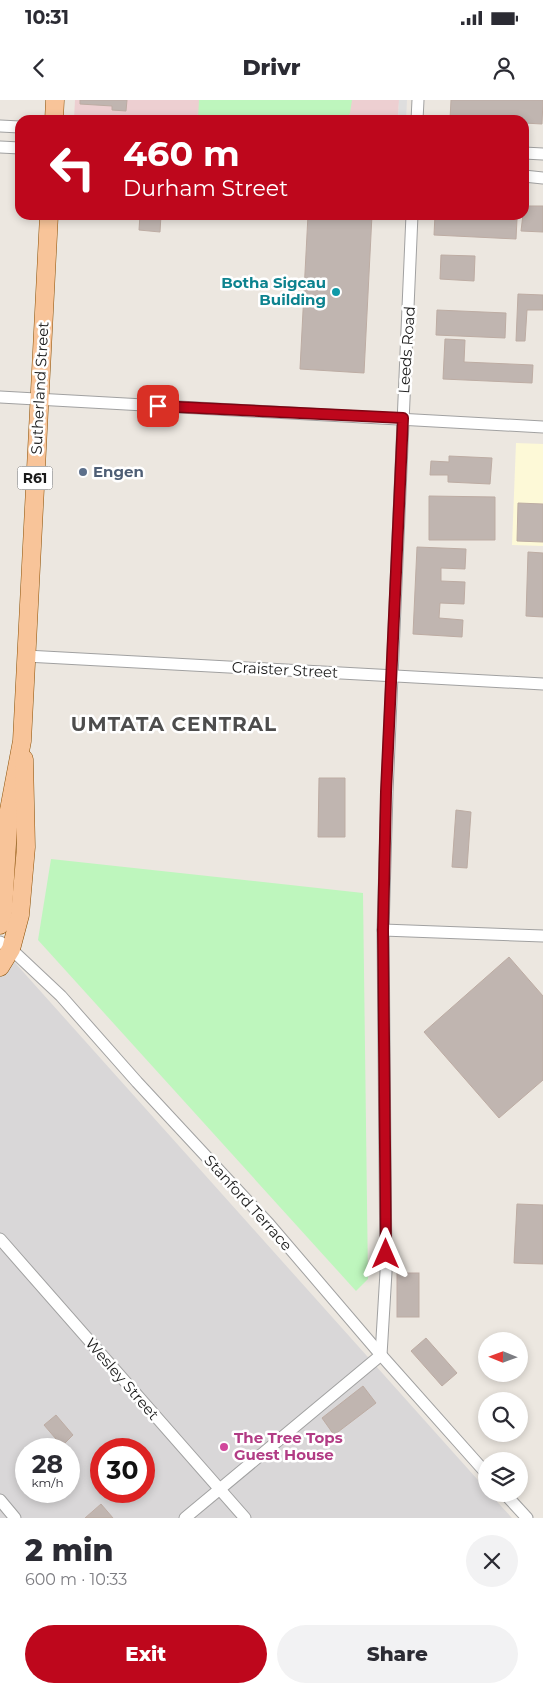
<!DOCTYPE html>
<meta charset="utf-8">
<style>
:root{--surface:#fff;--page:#f2f2f3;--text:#2b2b33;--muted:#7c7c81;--accent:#be071c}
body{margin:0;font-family:Montserrat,sans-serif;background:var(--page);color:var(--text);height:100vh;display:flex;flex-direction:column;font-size:19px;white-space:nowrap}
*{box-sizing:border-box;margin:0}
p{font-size:16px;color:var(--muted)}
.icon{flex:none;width:28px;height:28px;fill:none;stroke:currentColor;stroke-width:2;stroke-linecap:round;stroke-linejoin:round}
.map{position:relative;height:1418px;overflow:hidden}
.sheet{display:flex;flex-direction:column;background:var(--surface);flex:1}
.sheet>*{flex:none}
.guide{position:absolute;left:15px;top:15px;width:514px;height:105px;border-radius:15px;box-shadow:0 2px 8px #0003;background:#be071c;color:#fff;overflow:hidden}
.needle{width:32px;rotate:271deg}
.controls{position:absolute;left:478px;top:1232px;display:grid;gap:10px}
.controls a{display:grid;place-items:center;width:50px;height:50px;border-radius:50%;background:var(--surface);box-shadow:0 2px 8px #0003;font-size:25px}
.speed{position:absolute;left:15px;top:1338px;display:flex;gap:10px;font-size:25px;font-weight:700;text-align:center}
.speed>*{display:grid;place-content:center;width:65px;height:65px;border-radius:50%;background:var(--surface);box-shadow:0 2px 8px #0003;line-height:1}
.speed small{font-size:12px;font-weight:400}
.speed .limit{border:8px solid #d22;background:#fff;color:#111}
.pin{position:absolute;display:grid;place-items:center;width:42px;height:42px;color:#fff;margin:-21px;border-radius:10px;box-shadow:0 2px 8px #0006}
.me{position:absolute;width:55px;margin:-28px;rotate:0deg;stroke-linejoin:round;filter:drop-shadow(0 0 4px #0008)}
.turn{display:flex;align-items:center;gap:18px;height:105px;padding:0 25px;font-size:22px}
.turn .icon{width:65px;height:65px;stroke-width:2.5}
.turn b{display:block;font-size:35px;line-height:42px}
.round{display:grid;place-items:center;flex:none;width:52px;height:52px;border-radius:26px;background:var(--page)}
.summary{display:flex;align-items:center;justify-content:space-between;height:85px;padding:0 25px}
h1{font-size:30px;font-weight:800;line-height:38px}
.button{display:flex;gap:10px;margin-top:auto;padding:10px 25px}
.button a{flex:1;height:58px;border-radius:30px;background:var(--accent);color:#fff;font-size:20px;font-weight:800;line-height:58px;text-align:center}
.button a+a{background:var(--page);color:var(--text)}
.status{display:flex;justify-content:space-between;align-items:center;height:35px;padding:0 25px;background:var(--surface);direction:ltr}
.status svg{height:14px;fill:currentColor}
header{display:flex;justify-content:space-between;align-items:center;height:65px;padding:0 25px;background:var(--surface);font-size:22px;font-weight:800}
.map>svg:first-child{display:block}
</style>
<div class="status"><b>10:31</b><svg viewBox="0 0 49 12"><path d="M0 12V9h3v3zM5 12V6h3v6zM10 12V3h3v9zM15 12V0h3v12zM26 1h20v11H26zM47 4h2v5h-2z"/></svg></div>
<header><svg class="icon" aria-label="back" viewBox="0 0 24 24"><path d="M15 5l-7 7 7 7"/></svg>Drivr<svg class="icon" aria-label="person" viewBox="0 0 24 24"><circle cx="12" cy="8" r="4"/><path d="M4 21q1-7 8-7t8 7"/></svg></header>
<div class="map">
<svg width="543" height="1418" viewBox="0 0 543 1418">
<rect width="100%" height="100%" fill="#ece7e0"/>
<path fill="#d9d7d8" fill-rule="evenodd" d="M0,846L486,1389V1394H490L512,1418H0ZM26,1349H69V1391H26ZM101,1349H144V1391H101Z"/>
<path fill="#edcfd1" d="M75,0H399L398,20H97L74,19Z"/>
<path fill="#fdf9d7" d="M516,343L543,344V446L512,445Z"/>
<g fill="#bef6bd">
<path d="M199,0H352L350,13L345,20L198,19Z"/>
<path d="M51,759L363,793L368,1179L356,1191L38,840Z"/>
</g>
<path fill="#dedede" d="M399,0H407L406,20H398Z"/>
<g fill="#c0b5b0" stroke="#bdaca3">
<path d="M80,0H127L126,11L112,10V6L80,4Z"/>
<path d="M451,0H543L542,24L524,23V20L450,19Z"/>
<path d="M524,106H543V132L521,131Z"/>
<path d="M140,115H161L160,132L139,130Z"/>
<path d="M308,115H372L364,273L300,269Z"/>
<path d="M435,115H504V119H517L516,139L434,135Z"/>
<path d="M441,155L475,156L474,181L440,179Z"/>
<path d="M518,194L543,195V210H527L525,241H516Z"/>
<path d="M437,210L506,213L505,238L436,235Z"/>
<path d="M445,239L465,240L464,262L533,265L532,283L443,279Z"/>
<path d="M449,356L492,358L490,384L448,382V375H430L431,361L449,362Z"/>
<path d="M429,396L495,397V440H429Z"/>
<path d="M518,403L543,404V442L517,441Z"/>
<path d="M417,447L466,449L465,469L441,468V481L465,482L464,504L440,503L439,518L463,520L462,537L413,534Z"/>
<path d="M528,452L543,453V517L526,516Z"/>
<path d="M319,678H345V737H318Z"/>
<path d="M456,710L471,712L467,768L452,767Z"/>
<path d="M509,857L543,896V980L499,1018L424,932Z"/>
<path d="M517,1104L543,1105V1164L514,1163Z"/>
<rect x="397" y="1173" width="22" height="44"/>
<path d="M426,1238L457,1273L442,1286L411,1251Z"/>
<path d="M363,1286L376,1303L334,1335L322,1318Z"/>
<path d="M56,1315L73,1335L62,1346L44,1325Z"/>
<path d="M101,1404L113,1418H85Z"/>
</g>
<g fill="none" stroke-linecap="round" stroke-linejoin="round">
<g stroke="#a1a1a1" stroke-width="13">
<g id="street">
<path d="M417,20L418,0"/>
<path d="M0,26L20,27"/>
<path d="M0,47L20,48"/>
<path d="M524,53L543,54"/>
<path d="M524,76L543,78"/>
<path d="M0,297L543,327"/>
<path d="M26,556L543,584"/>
<path d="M383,830L543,836"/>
<path d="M0,842L11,849L61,896L137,982L269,1124L381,1255L486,1373"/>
<path d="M0,1139L245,1418"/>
<path d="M505,1394L527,1418"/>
<path d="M0,1400L15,1418"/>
<path d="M185,1418L381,1255L386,1172L383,830L387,692L412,115"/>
</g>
</g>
<g stroke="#8b5005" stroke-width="19">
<g id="primary">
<path d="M54,20L55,0"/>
<path d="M0,825L3,811L9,710L22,641L49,115"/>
<path d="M0,867L11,849L20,815L26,747L24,659"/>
</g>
</g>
<use href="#street" stroke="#fff" stroke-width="11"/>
<use href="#primary" stroke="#f8c499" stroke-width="18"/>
</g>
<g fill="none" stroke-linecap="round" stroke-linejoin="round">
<g stroke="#7c0512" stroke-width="12">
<path id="route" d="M158,306L403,318L386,692L383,830L386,1154"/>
</g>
<use href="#route" stroke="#be071c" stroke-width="9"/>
</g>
<circle fill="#0f9aa8" stroke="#fff" stroke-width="2" cx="336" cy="192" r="5"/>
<circle fill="#5c6f8a" stroke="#fff" stroke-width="2" cx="83" cy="372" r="5"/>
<circle fill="#d1479c" stroke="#fff" stroke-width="2" cx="224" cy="1347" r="5"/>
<g text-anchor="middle" stroke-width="5" stroke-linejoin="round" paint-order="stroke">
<rect fill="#fff" stroke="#5f5f5f" stroke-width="1" x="17.5" y="366.5" width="35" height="23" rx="4"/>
<g font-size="14" font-weight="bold" fill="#1a1a1a">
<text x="35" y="383">R61</text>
</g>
<g font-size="15" font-weight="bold" fill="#0d838f" stroke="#fff" text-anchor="end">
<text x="326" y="188">Botha Sigcau<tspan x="326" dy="17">Building</tspan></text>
</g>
<g font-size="15" fill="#1a1a1a" stroke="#fff">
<text transform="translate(407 250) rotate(-86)" y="5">Leeds Road</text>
<text transform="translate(40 288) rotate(-87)" y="5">Sutherland Street</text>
<text transform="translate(285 570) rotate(3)" y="5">Craister Street</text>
<text transform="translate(248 1103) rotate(48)" y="5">Stanford Terrace</text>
<text transform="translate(122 1279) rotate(49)" y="5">Wesley Street</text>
</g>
<g font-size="15" font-weight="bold" fill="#4e5e75" stroke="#fff" text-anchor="start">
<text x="93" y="377">Engen</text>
</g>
<g font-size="15" font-weight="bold" fill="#b23c85" stroke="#fff" text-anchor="start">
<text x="234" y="1343">The Tree Tops<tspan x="234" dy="17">Guest House</tspan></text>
</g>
<g font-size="20" font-weight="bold" letter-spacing="1" fill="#4d4d4d" stroke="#fff">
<text x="174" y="631">UMTATA CENTRAL</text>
</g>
</g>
</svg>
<div class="controls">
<a><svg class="needle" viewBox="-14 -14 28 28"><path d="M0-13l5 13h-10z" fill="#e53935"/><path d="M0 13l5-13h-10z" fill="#7c7c81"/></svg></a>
<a><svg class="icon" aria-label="search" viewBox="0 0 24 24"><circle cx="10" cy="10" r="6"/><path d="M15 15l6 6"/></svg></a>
<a><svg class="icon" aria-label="layers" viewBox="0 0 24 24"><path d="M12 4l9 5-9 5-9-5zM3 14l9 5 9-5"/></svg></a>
</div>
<div class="speed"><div>28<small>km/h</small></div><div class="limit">30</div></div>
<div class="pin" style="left:158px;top:306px;background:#d93025"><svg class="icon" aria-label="arrive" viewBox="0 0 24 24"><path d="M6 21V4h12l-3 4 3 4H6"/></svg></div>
<svg class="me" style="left:386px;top:1154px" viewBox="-20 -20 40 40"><path d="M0-17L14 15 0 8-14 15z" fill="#be071c" stroke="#fff" stroke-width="4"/></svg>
<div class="guide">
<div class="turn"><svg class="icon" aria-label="left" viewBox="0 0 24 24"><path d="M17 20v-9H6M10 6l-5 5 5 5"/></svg><div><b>460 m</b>Durham Street</div></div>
</div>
</div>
<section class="sheet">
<div class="summary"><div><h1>2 min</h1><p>600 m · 10:33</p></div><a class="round"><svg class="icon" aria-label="close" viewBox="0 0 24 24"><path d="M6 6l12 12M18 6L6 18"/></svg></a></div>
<div class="button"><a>Exit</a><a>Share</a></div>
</section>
